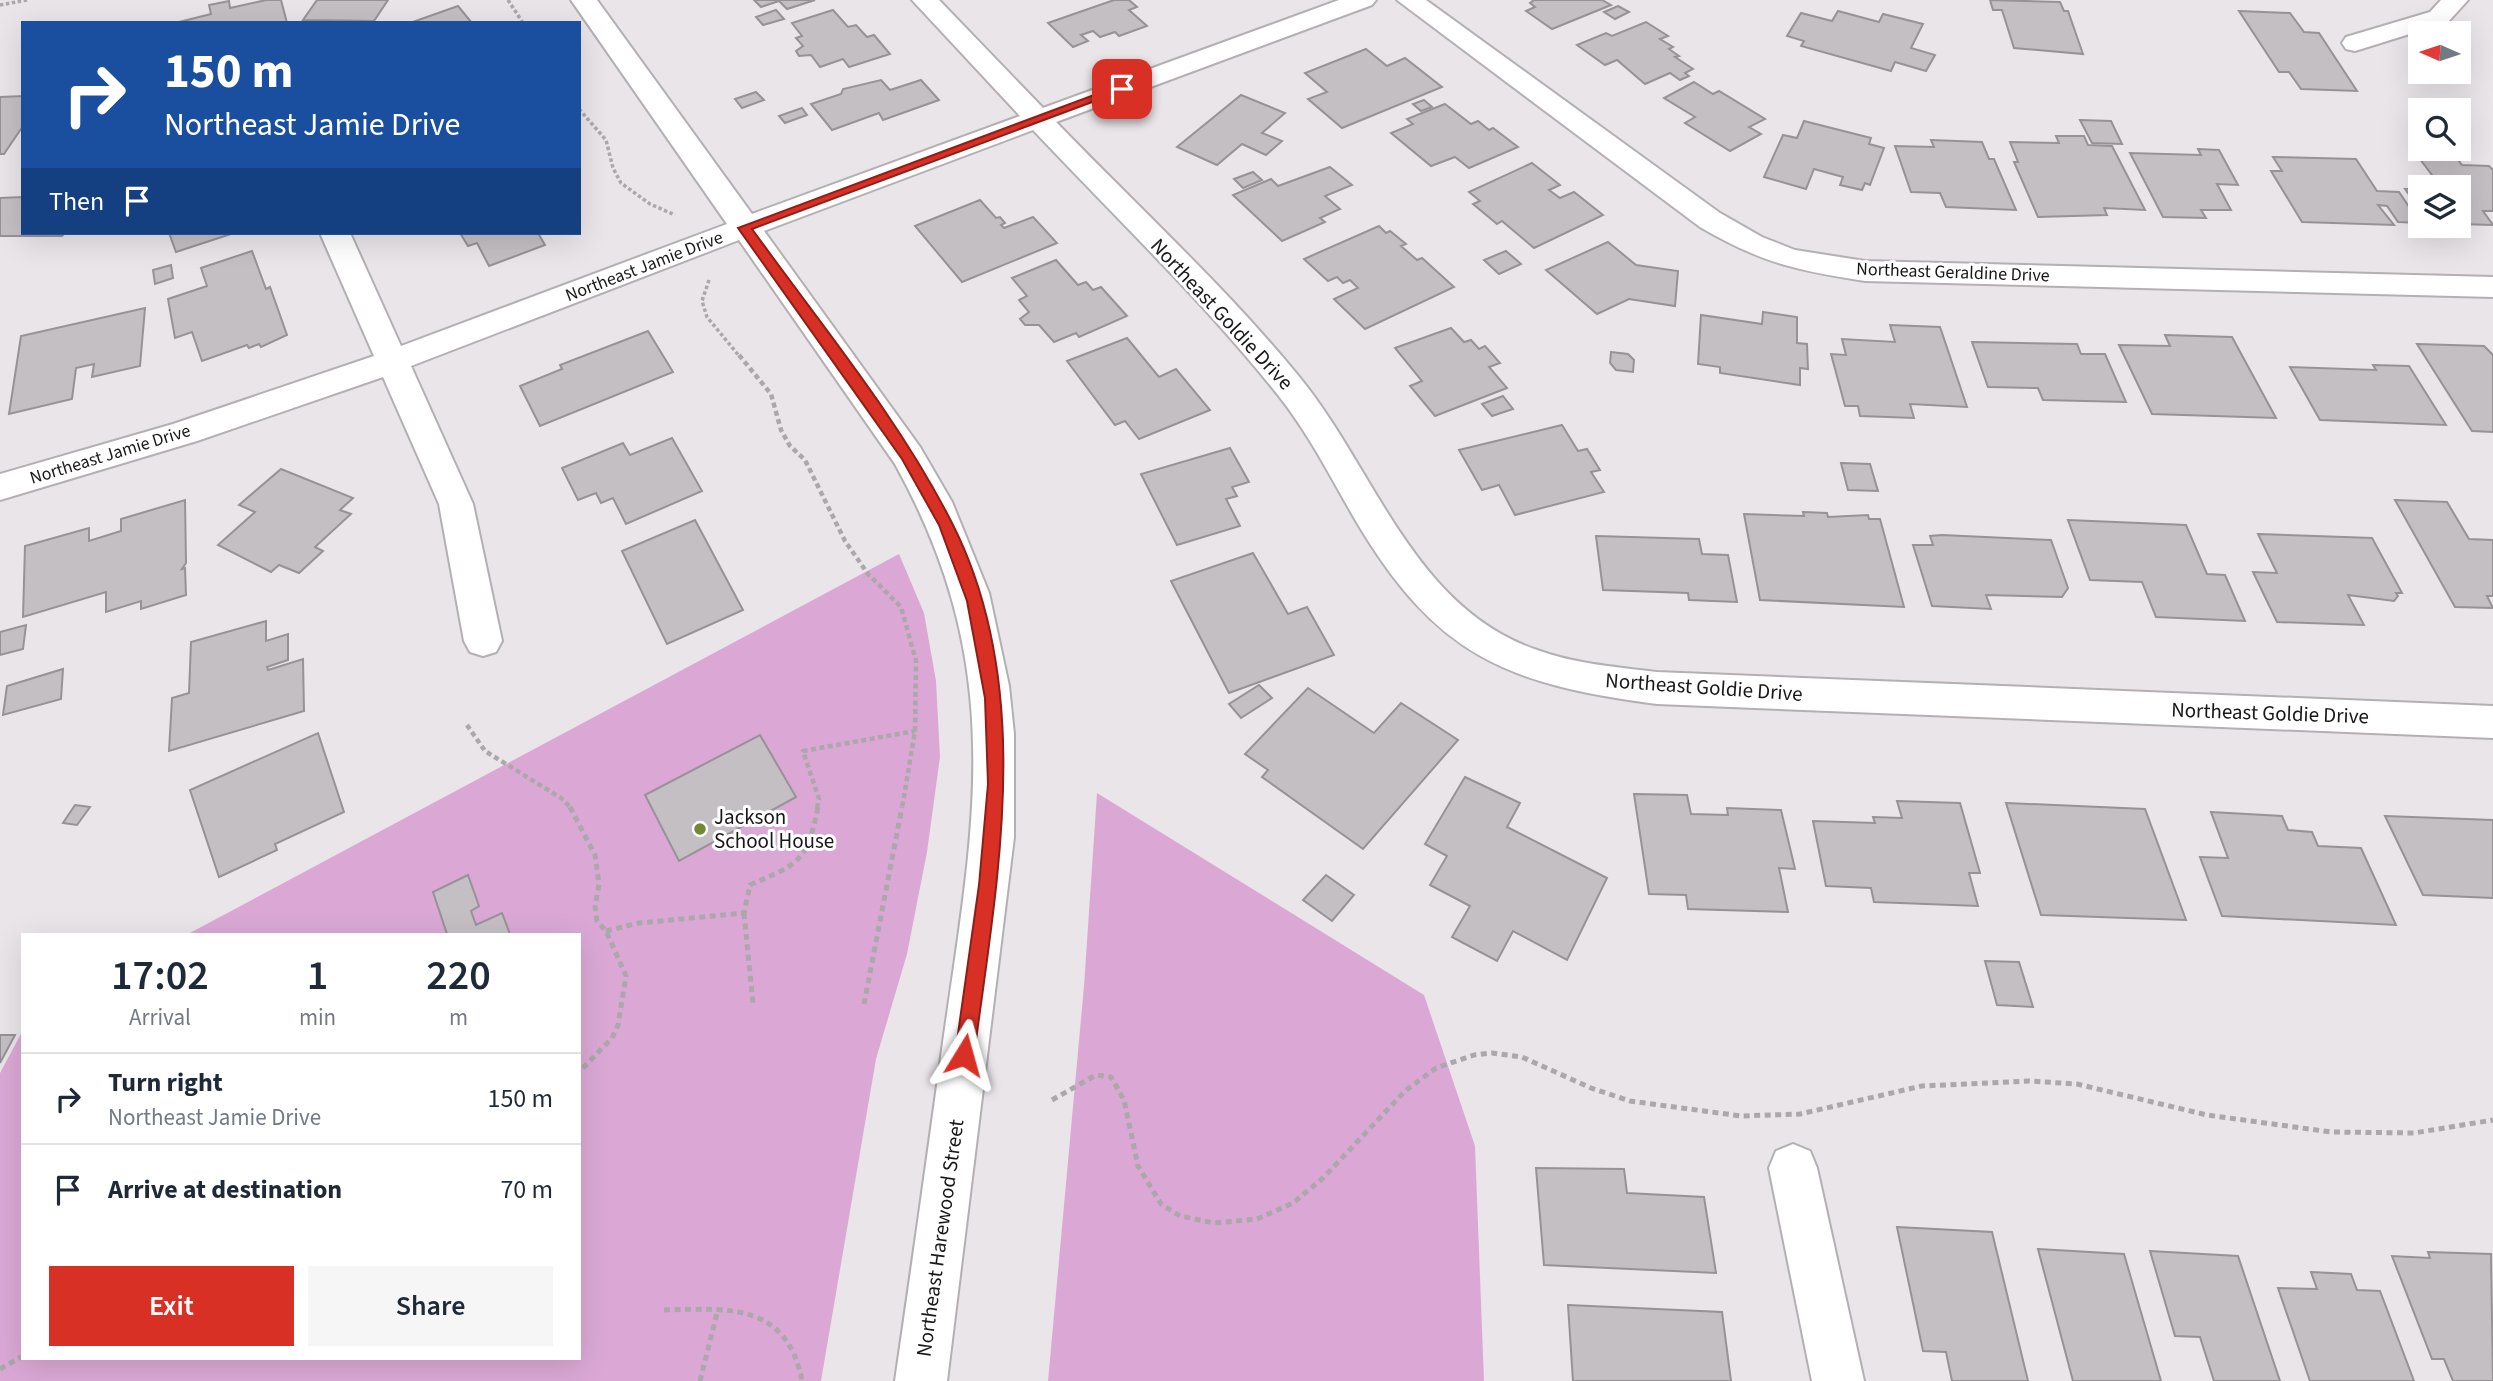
<!DOCTYPE html>
<style>
:root{--surface:#fff;--page:#f6f6f7;--text:#1f2937;--muted:#747a83;--line:#e0e1e3;--accent:#d93025}
body{margin:0;font-family:"Source Sans 3",sans-serif;background:var(--page);color:var(--text);height:100vh;display:flex;flex-direction:column;font-size:26px;white-space:nowrap}
*{box-sizing:border-box;margin:0}
p{font-size:23px;color:var(--muted)}
.icon{flex:none;width:38px;height:38px;fill:none;stroke:currentColor;stroke-width:2;stroke-linecap:round;stroke-linejoin:round}
.map{position:relative;flex:1;overflow:hidden}
.details{position:absolute;left:21px;top:933px;width:560px;height:427px;display:flex;flex-direction:column;background:var(--surface);border-radius:0px;box-shadow:0 7px 28px #0002}
.details>*{flex:none}
.hud{position:absolute;left:21px;top:21px;width:560px;height:214px;border-radius:0px;box-shadow:0 7px 28px #0002;background:#1a4fa0;color:#fff;overflow:hidden}
.needle{width:46px;rotate:273deg}
.controls{position:absolute;left:2408px;top:21px;display:grid;gap:14px}
.controls a{display:grid;place-items:center;width:63px;height:63px;border-radius:0px;background:var(--surface);box-shadow:0 7px 28px #0002;font-size:35px}
.pin{position:absolute;display:grid;place-items:center;width:60px;height:60px;color:#fff;margin:-30px;border-radius:14px;box-shadow:0 4px 10px #0006}
.me{position:absolute;width:77px;margin:-38px;rotate:8deg;stroke-linejoin:round;filter:drop-shadow(0 0 5px #0008)}
.turn{display:flex;align-items:center;gap:24px;height:147px;padding:0 28px;font-size:32px}
.turn .icon{width:91px;height:91px;stroke-width:2.5}
.turn b{display:block;font-size:49px;line-height:60px}
.then{display:flex;align-items:center;height:66px;padding:0 28px;background:#0003;gap:14px;font-size:26px}
.eta{display:flex;justify-content:space-evenly;align-items:center;height:119px;text-align:center}
.eta b{font-size:42px;font-weight:600;line-height:49px}
.cta{display:flex;gap:14px;margin-top:auto;padding:14px 28px}
.cta a{flex:1;height:80px;border-radius:0px;background:var(--accent);color:#fff;font-size:28px;font-weight:600;line-height:80px;text-align:center}
.cta a+a{background:var(--page);color:var(--text)}
ul{padding:0;list-style:none}
li{display:flex;align-items:center;gap:21px;height:91px;padding:0 28px;border-top:2px solid var(--line)}
li div{flex:1}
li b{display:block;font-size:26px}
li em{font-style:normal}
.map>svg:first-child{display:block}
</style>
<div class="map">
<svg width="2493" height="1381" viewBox="0 0 2493 1381">
<rect width="100%" height="100%" fill="#eae5e9"/>
<g fill="#dba8d5">
<path d="M899,554L924,613L936,681L940,757L927,852L907,954L876,1059L821,1381H0V1073L23,1030V1358H579V934H188Z"/>
<path d="M1097,793L1424,995L1475,1146L1484,1381H1048L1084,986Z"/>
</g>
<g fill="#c4bfc3" stroke="#979296" stroke-width="2">
<path d="M266,0H281L287,23H175L211,14L209,5L229,1L230,8Z"/>
<path d="M317,0H388L374,21L303,20Z"/>
<path d="M754,0H815L787,9L779,1L761,7Z"/>
<path d="M1114,0H1129L1137,7L1129,10L1147,26L1119,36L1115,32L1100,37L1093,31L1081,35L1088,41L1073,47L1048,23Z"/>
<path d="M1534,0H1602L1611,5L1552,29L1526,11L1535,7L1530,3Z"/>
<path d="M1990,0L2060,2L2064,11H2068L2083,54L2014,48L2002,10H1993Z"/>
<path d="M458,6L472,23H410Z"/>
<path d="M1618,6L1629,12L1615,19L1604,12Z"/>
<path d="M776,10L784,19L763,25L756,17Z"/>
<path d="M833,10L848,27L856,25L867,37L874,35L890,54L849,67L843,59L820,67L811,55L799,56L796,51L803,46L796,38L802,36L792,23Z"/>
<path d="M1838,11L1879,22L1883,14L1923,24L1911,48L1935,55L1926,71L1895,62L1891,71L1801,46L1804,41L1787,36L1801,13L1832,21Z"/>
<path d="M2239,11L2290,13L2304,32L2319,33L2357,91L2301,89L2289,72H2279Z"/>
<path d="M1646,22L1668,36L1660,39L1673,47L1669,49L1679,56L1675,57L1693,69L1685,73L1689,76L1680,80L1670,73L1645,84L1617,60L1605,65L1577,45L1606,33L1612,36Z"/>
<path d="M1366,49L1387,66L1405,58L1442,87L1342,128L1308,99L1327,92L1305,73Z"/>
<path d="M881,80L890,90L921,80L939,100L883,120L879,113L832,130L811,104L841,94L843,89Z"/>
<path d="M1694,82L1713,94L1719,91L1765,119L1749,127L1761,134L1730,151L1685,123L1695,117L1664,98Z"/>
<path d="M756,92L764,100L742,108L735,99Z"/>
<path d="M1241,95L1285,113L1262,133L1282,141L1266,155L1242,144L1217,165L1177,147Z"/>
<path d="M23,96V126L4,154H0V97Z"/>
<path d="M1424,100L1432,107L1421,111L1413,104Z"/>
<path d="M1445,104L1471,124L1478,121L1489,130L1493,128L1518,147L1469,168L1455,157L1431,166L1391,133L1413,124L1407,119Z"/>
<path d="M802,108L807,115L785,123L779,116Z"/>
<path d="M2080,120L2111,121L2122,144L2092,143Z"/>
<path d="M1804,121L1871,138L1869,144L1884,148L1870,185L1865,183L1862,190L1840,185L1843,177L1814,169L1806,189L1764,177L1783,135L1797,138Z"/>
<path d="M2056,136H2084L2088,145L2112,146L2145,210L2104,208L2107,215L2038,217L2014,162H2018L2010,142L2059,143Z"/>
<path d="M1931,140L1982,142L1989,159H1994L2016,210L1946,207L1940,193L1911,192L1895,146L1934,147Z"/>
<path d="M2198,149L2219,150L2238,185L2217,184L2231,210H2201L2206,218L2163,217L2130,153L2201,155Z"/>
<path d="M2417,155L2455,156L2462,165L2489,166L2493,170V211H2483L2493,225L2459,224V187H2441Z"/>
<path d="M2273,157L2356,159L2377,191L2399,192L2420,223L2398,222L2387,206L2378,205L2394,225L2302,222L2271,171H2282Z"/>
<path d="M1532,163L1560,185L1549,190L1560,198L1574,192L1603,215L1534,248L1502,221L1497,224L1473,204L1480,201L1469,192Z"/>
<path d="M1330,167L1352,185L1325,196L1340,209L1320,218L1325,222L1282,241L1233,195L1271,179L1278,186Z"/>
<path d="M1253,172L1262,180L1243,188L1234,179Z"/>
<path d="M2405,189H2420V210Z"/>
<path d="M23,197V233H65L62,236H0V198Z"/>
<path d="M980,200L996,218L1000,217L1005,223L1001,225L1004,228L1033,217L1057,243L962,282L915,226Z"/>
<path d="M1379,226L1386,233L1390,231L1406,244L1401,246L1417,260L1422,258L1454,287L1365,329L1334,299L1358,288L1350,280L1343,283L1337,277L1328,281L1304,259Z"/>
<path d="M169,233H234L176,252Z"/>
<path d="M460,233H538L545,245L489,266L477,243L468,246Z"/>
<path d="M1608,242L1636,265L1678,271L1675,306L1629,299L1597,314L1546,270Z"/>
<path d="M252,251L266,289L270,287L287,335L261,347L259,344L249,348L247,345L202,361L192,332L175,338L168,299L207,286L201,268Z"/>
<path d="M1506,251L1521,264L1499,274L1484,260Z"/>
<path d="M1056,260L1078,285L1086,282L1093,290L1101,287L1127,316L1079,337L1076,333L1054,342L1039,325H1025L1020,319L1029,312L1019,300L1027,296L1012,278Z"/>
<path d="M171,265L173,278L155,284L153,270Z"/>
<path d="M145,308L140,366L92,377L94,364L76,368L72,399L9,414L21,336Z"/>
<path d="M1763,312L1797,317V343L1807,344L1808,369L1800,368V385L1720,373V367L1698,364L1701,315L1762,324Z"/>
<path d="M1890,325L1940,327L1967,407L1910,404L1914,418L1860,416L1858,406H1845L1831,354L1846,355L1842,339L1895,342Z"/>
<path d="M1451,328L1464,342L1471,340L1479,349L1485,346L1500,363L1489,367L1507,388L1435,416L1410,386L1422,381L1395,348Z"/>
<path d="M648,331L673,372L540,426L520,386L562,369L560,365Z"/>
<path d="M2165,335L2232,337L2276,418L2152,414L2119,345L2170,346Z"/>
<path d="M1127,338L1159,377L1176,369L1210,410L1139,439L1125,421L1115,425L1067,361Z"/>
<path d="M1972,342L2077,344L2081,354H2105L2126,402L2043,400L2038,388L1988,387Z"/>
<path d="M2417,344L2484,346L2493,355V432L2472,431Z"/>
<path d="M1611,352L1628,354L1634,360L1633,372L1616,370L1610,363Z"/>
<path d="M2373,365L2409,366L2446,425L2320,420L2290,367L2376,370Z"/>
<path d="M1503,396L1513,409L1492,416L1482,404Z"/>
<path d="M1562,425L1578,451L1587,449L1600,470L1591,472L1604,492L1515,515L1499,485L1482,490L1459,450Z"/>
<path d="M672,438L702,491L626,524L613,498L601,503L596,493L578,500L562,468L623,443L630,455Z"/>
<path d="M1230,448L1249,482L1232,487L1237,496L1226,499L1240,526L1177,545L1141,474Z"/>
<path d="M1841,463L1870,464L1878,491L1848,490Z"/>
<path d="M281,469L353,498L340,510L351,514L315,547L323,551L299,573L279,565L271,572L218,545L255,512L239,505Z"/>
<path d="M185,500L186,563L182,569L185,568L186,595L141,609V601L106,612V592L23,617L25,546L89,528V541L121,531V519Z"/>
<path d="M2395,500L2447,502L2469,539L2493,540V596H2487L2493,608L2455,607Z"/>
<path d="M1803,512L1827,513L1828,517L1868,515L1869,519H1880L1904,607L1760,600L1744,514L1804,516Z"/>
<path d="M695,520L743,610L667,644L622,551Z"/>
<path d="M2068,520L2186,525L2207,574L2225,575L2245,621L2156,617L2142,582L2090,580Z"/>
<path d="M2258,534L2372,538L2402,593H2396L2398,596L2394,601L2348,595L2364,625L2277,622L2253,572L2277,573Z"/>
<path d="M1942,535L2051,540L2068,588L2062,597L1986,595L1991,609L1932,606L1913,545H1933L1930,536Z"/>
<path d="M1596,536L1699,539L1702,554L1728,555L1737,602L1689,600L1688,593L1603,590Z"/>
<path d="M1253,553L1288,614L1307,607L1334,655L1229,693L1171,581Z"/>
<path d="M266,621V641L288,634V660L267,667L268,670L303,659L304,711L169,751L172,698L189,693L191,642Z"/>
<path d="M26,625L23,649L0,655V632Z"/>
<path d="M63,669L61,699L3,715L7,686Z"/>
<path d="M1259,685L1272,698L1241,718L1229,704Z"/>
<path d="M1308,688L1374,733L1401,703L1458,740L1363,849L1262,777L1268,770L1245,754Z"/>
<path d="M318,733L344,812L275,844L277,850L219,877L190,790Z"/>
<path d="M760,735L796,797L679,861L645,795Z"/>
<path d="M1465,777L1520,803L1507,827L1607,878L1567,960L1513,931L1497,961L1452,937L1470,906L1430,885L1447,856L1425,844Z"/>
<path d="M1634,794L1687,795L1691,814L1728,815L1727,808L1781,810L1795,869L1779,868L1788,912L1688,909L1686,895L1649,894Z"/>
<path d="M1897,801L1960,803L1980,873H1969L1978,906L1874,902L1871,888L1826,886L1813,821L1875,823L1873,817L1902,818Z"/>
<path d="M2006,803L2145,809L2186,920L2041,915Z"/>
<path d="M75,805L90,807L77,825L63,823Z"/>
<path d="M2211,812L2282,816L2288,830L2312,832L2318,846L2361,848L2396,925L2222,916L2200,857L2228,858Z"/>
<path d="M2385,816L2493,820V898L2423,895Z"/>
<path d="M468,875L479,906L471,911L476,925L502,913L510,934H447L433,892Z"/>
<path d="M1326,875L1354,895L1332,921L1303,900Z"/>
<path d="M1985,961L2019,962L2033,1007L1997,1005Z"/>
<path d="M0,1035H15L0,1063Z"/>
<path d="M1536,1168L1624,1169L1627,1193L1704,1197L1716,1273L1544,1265Z"/>
<path d="M1897,1227L1992,1232L2028,1381H1952L1946,1352L1923,1351Z"/>
<path d="M2038,1249L2124,1254L2161,1381H2073Z"/>
<path d="M2150,1251L2238,1256L2280,1381H2214L2200,1337L2175,1336Z"/>
<path d="M2428,1252L2491,1254L2493,1381H2453L2444,1359H2432L2392,1256L2430,1258Z"/>
<path d="M2311,1272L2351,1274L2357,1290L2380,1291L2414,1381H2310L2278,1288L2317,1289Z"/>
<path d="M1568,1305L1722,1312L1731,1381H1573Z"/>
</g>
<g fill="none" stroke-linecap="round" stroke-linejoin="round">
<g stroke="#b4afb3" stroke-width="4">
<g id="minor">
<path d="M571,0H597L752,214L1020,116L912,0H939L1043,108L1339,0H1376L1372,5L1056,122C1138,207 1227,288 1301,379C1376,472 1414,608 1537,650C1575,664 1617,667 1657,672L2493,706V738L1657,704C1506,684 1436,656 1356,521C1331,478 1309,434 1278,395C1203,301 1115,217 1033,130L764,231L920,447L952,502L989,593L1009,686L1014,734V837L947,1381H895C912,1266 928,1150 944,1035C975,819 1007,666 895,464L739,240L411,366L473,504L502,641L496,652L483,656L470,652L464,641L439,504L383,377L197,441L0,500V474L173,424L374,356L320,233H350L401,346L727,224Z"/>
<path d="M1397,0H1426L1720,213L1762,237L1795,250L1865,261L2493,277V297L1865,281C1795,270 1762,263 1700,227Z"/>
<path d="M2441,0H2468L2448,22L2355,51L2346,49L2342,43L2346,37L2430,12Z"/>
<path d="M1793,1144L1810,1151L1817,1168L1864,1381H1812L1769,1168L1776,1151Z"/>
</g>
</g>
<g stroke="#aba7aa" stroke-width="3.5" stroke-dasharray="3.5 2.5" stroke-linecap="butt">
<path d="M508,0L523,23"/>
<path d="M0,5L27,0"/>
<path d="M579,109L606,140L613,168L621,183L650,204L675,215"/>
<path d="M709,280L702,301L707,317L740,357"/>
</g>
<g stroke="#aba7aa" stroke-width="4.5" stroke-dasharray="5 3.5" stroke-linecap="butt">
<path d="M739,355L771,394L781,430L790,446L805,460L845,541L868,574L901,607L916,661L915,731L902,808"/>
<path d="M467,725L485,751L561,798L571,808"/>
<path d="M817,808L819,799L803,751L915,731"/>
</g>
<g stroke="#aba7aa" stroke-width="5" stroke-dasharray="6 4.5" stroke-linecap="butt">
<path d="M570,807L595,855L599,884L595,907L597,921L606,931L626,976L618,1025L612,1038L579,1072"/>
<path d="M744,913L753,1004"/>
<path d="M606,931L639,923L744,913L750,885C800,863 807,862 818,807"/>
<path d="M864,1004L902,807"/>
<path d="M1052,1100L1096,1075L1111,1077L1124,1100L1138,1166L1161,1204L1180,1216L1214,1223L1257,1219L1293,1203L1323,1178L1405,1091L1436,1068L1474,1055L1492,1053L1522,1057L1591,1088L1630,1101L1741,1116L1800,1114L1922,1086L2029,1081L2077,1084L2207,1115L2331,1132L2414,1133L2493,1120"/>
<path d="M664,1310C729,1308 787,1303 802,1381"/>
<path d="M0,1369L23,1356"/>
<path d="M700,1381L718,1309"/>
</g>
<use href="#minor" fill="#fff" fill-rule="evenodd"/>
</g>
<path fill="#d93025" stroke="#8d1f18" stroke-width="2" d="M1118,86L1127,89L752,229C821,325 899,418 952,523C1036,688 997,880 974,1055L971,1062L964,1064L958,1062L955,1055L979,885L988,784L985,698L967,601L939,525L902,459L738,228Z"/>
<circle fill="#758736" stroke="#fff" stroke-width="2.5" cx="700" cy="829" r="7"/>
<g text-anchor="middle" stroke-width="6" stroke-linejoin="round" paint-order="stroke">
<g font-size="18" fill="#191718" stroke="#fff">
<text transform="translate(644 266) rotate(-21)" y="6">Northeast Jamie Drive</text>
<text transform="translate(1953 272) rotate(2)" y="6">Northeast Geraldine Drive</text>
<text transform="translate(110 454) rotate(-17)" y="6">Northeast Jamie Drive</text>
</g>
<g font-size="21" fill="#191718" stroke="#fff">
<text transform="translate(1222 314) rotate(47)" y="7">Northeast Goldie Drive</text>
<text transform="translate(1704 687) rotate(4)" y="7">Northeast Goldie Drive</text>
<text transform="translate(2270 713) rotate(2)" y="7">Northeast Goldie Drive</text>
<text transform="translate(940 1238) rotate(-82)" y="7">Northeast Harewood Street</text>
</g>
<g font-size="21" fill="#191718" stroke="#fff" text-anchor="start">
<text x="714" y="824">Jackson<tspan x="714" dy="24">School House</tspan></text>
</g>
</g>
</svg>
<div class="controls">
<a><svg class="needle" viewBox="-14 -14 28 28"><path d="M0-13l5 13h-10z" fill="#e53935"/><path d="M0 13l5-13h-10z" fill="#747a83"/></svg></a>
<a><svg class="icon" aria-label="search" viewBox="0 0 24 24"><circle cx="10" cy="10" r="6"/><path d="M15 15l6 6"/></svg></a>
<a><svg class="icon" aria-label="layers" viewBox="0 0 24 24"><path d="M12 4l9 5-9 5-9-5zM3 14l9 5 9-5"/></svg></a>
</div>
<div class="pin" style="left:1122px;top:89px;background:#d93025"><svg class="icon" aria-label="arrive" viewBox="0 0 24 24"><path d="M6 21V4h12l-3 4 3 4H6"/></svg></div>
<svg class="me" style="left:964px;top:1055px" viewBox="-20 -20 40 40"><path d="M0-17L14 15 0 8-14 15z" fill="#d93025" stroke="#fff" stroke-width="4"/></svg>
<div class="hud">
<div class="turn"><svg class="icon" aria-label="right" viewBox="0 0 24 24"><path d="M7 20v-9h11M14 6l5 5-5 5"/></svg><div><b>150 m</b>Northeast Jamie Drive</div></div>
<div class="then">Then<svg class="icon" aria-label="arrive" viewBox="0 0 24 24"><path d="M6 21V4h12l-3 4 3 4H6"/></svg></div>
</div>
<section class="details">
<div class="eta">
<div><b>17:02</b><p>Arrival</p></div>
<div><b>1</b><p>min</p></div>
<div><b>220</b><p>m</p></div>
</div>
<ul>
<li><svg class="icon" aria-label="right" viewBox="0 0 24 24"><path d="M7 20v-9h11M14 6l5 5-5 5"/></svg><div><b>Turn right</b><p>Northeast Jamie Drive</p></div><em>150 m</em></li>
<li><svg class="icon" aria-label="arrive" viewBox="0 0 24 24"><path d="M6 21V4h12l-3 4 3 4H6"/></svg><div><b>Arrive at destination</b></div><em>70 m</em></li>
</ul>
<div class="cta"><a>Exit</a><a>Share</a></div>
</section>
</div>
